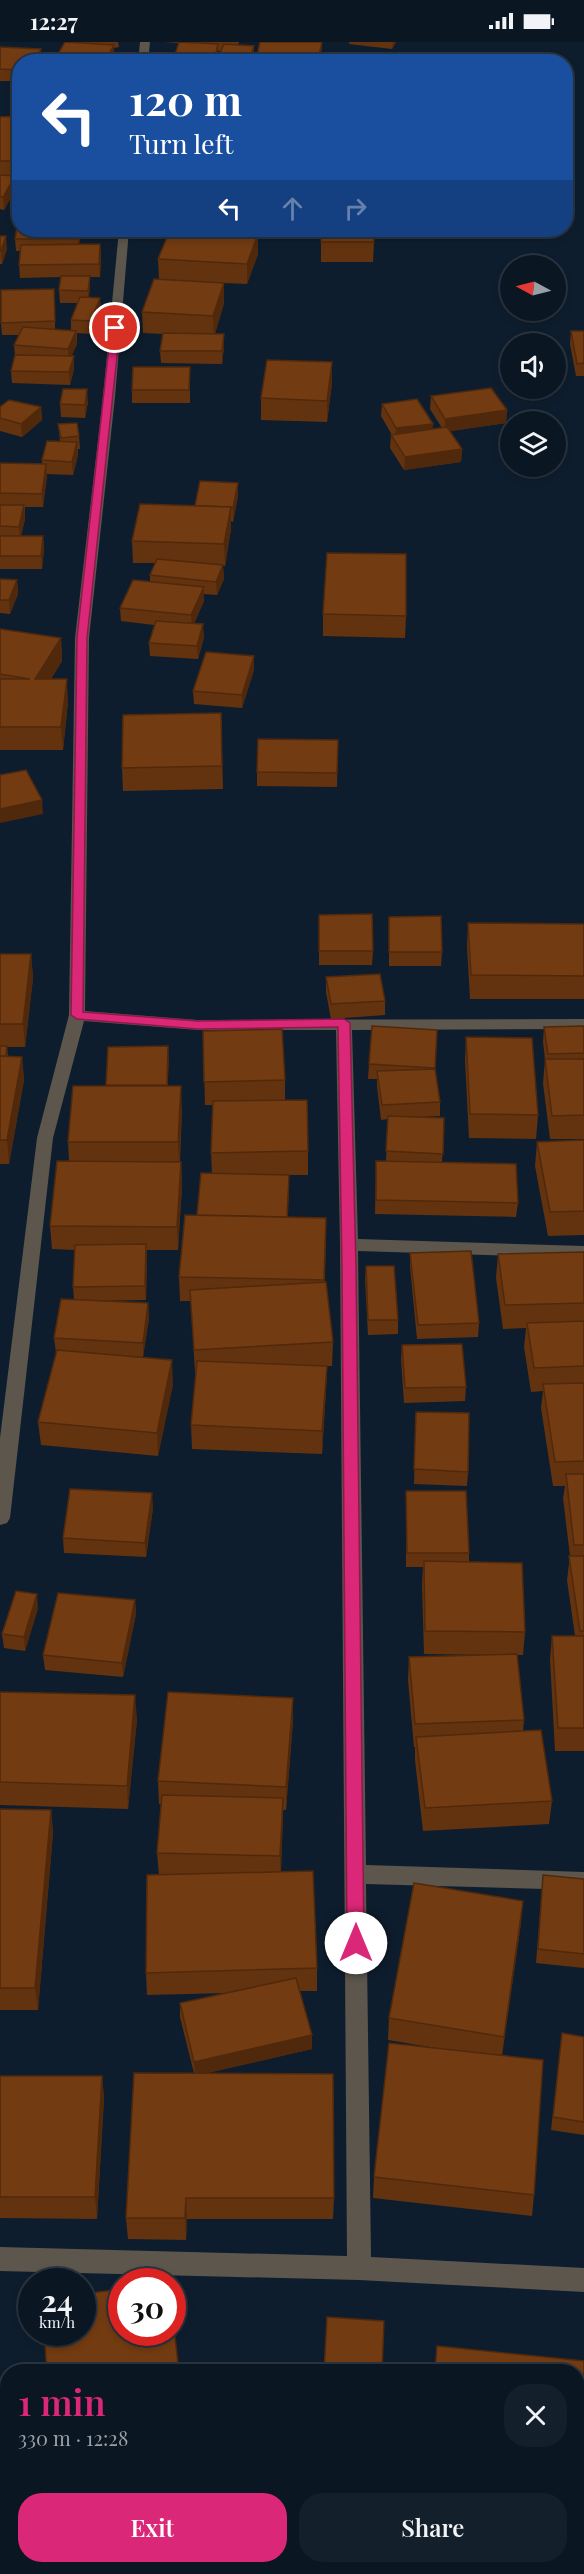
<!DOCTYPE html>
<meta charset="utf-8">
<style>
:root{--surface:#0a1622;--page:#131f2a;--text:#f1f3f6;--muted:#999fa5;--line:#2a3540;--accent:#db2777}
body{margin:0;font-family:"Playfair Display",serif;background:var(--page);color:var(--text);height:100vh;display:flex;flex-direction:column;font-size:22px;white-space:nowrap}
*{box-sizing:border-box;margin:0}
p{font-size:20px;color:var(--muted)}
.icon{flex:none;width:33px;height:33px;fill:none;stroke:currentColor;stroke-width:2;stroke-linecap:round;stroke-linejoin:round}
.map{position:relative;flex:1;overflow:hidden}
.side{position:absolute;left:0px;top:2322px;width:585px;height:210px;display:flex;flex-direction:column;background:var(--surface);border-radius:24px 24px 0 0;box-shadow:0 3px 9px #0003,0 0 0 2px var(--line)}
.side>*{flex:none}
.hud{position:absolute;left:12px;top:12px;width:561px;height:183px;border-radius:24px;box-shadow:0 3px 9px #0003,0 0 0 2px var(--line);background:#1a4fa0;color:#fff;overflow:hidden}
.needle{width:39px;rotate:277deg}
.tools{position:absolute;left:500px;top:213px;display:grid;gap:12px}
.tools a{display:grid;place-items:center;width:66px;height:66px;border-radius:50%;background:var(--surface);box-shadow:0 3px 9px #0003,0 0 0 2px var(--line);font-size:30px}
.speed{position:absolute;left:18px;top:2226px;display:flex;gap:12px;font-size:30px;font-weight:700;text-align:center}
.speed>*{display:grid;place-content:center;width:78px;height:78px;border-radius:50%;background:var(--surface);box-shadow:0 3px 9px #0003,0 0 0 2px var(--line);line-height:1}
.speed small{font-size:15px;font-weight:400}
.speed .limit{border:9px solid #d22;background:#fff;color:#111}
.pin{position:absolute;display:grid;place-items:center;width:51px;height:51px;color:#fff;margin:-26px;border:3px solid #fff;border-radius:50%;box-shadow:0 2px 6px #0007}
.me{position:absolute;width:66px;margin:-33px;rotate:0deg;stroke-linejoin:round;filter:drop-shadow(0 0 4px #0008)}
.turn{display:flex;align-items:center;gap:21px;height:126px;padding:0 18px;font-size:27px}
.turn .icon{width:78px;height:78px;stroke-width:2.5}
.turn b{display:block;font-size:42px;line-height:51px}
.lanes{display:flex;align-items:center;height:57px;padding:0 18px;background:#0003;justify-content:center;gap:30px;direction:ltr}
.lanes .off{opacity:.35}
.round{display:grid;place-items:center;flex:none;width:63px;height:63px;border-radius:24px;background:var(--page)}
.headline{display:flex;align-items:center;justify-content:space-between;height:102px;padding:0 18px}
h1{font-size:36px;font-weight:600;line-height:45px;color:var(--accent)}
.primary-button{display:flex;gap:12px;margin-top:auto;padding:12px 18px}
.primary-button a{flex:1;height:69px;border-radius:24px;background:var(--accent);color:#fff;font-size:24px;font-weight:600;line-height:69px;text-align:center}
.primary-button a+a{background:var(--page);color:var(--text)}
.status{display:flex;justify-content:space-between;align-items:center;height:42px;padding:0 30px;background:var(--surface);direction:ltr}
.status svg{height:16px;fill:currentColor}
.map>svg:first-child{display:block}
</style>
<div class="status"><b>12:27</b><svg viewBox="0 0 49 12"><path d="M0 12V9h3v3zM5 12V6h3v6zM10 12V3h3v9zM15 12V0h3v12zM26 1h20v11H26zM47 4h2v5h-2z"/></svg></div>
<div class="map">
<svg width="584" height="2532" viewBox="0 0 584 2532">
<rect width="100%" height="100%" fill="#0e1d2d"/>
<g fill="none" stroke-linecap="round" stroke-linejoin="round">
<g fill="#5d564d" fill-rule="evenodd">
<path d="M140,0H150L148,20H138Z"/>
<path d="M119,188H129L115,355L89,596L85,969L198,978L584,977V987L352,988L358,1197L584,1204V1216L358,1209L366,1823L584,1830V1848L366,1842L371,2215L584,2226V2250L359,2238L0,2229V2205L347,2214L340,1203L336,988H198L84,979L53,1096L10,1476L7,1481L0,1483V1396L37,1096L69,973L75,596L103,355Z"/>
</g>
</g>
<g fill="#63330f">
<path d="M72,0H118L119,5L114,6V15L112,20H57V14Z"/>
<path d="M164,0H239L238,3L254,4V15L253,20H217L221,9H218V13L178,1Z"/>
<path d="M322,0L321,12L320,20H256V18Z"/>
<path d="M349,0H396L392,7L349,2Z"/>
<path d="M0,5L41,18V20H20V39H0Z"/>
<path d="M20,74L17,139H16V146L4,168L0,167V75Z"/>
<path d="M157,188H191L228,190V188H287L282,196L258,194V212L247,242L224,241V261L215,292L224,305L222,322L161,321L160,309L163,292L143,291L142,270L159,237L158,217L168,193H157Z"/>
<path d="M321,188L374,200L373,220H321Z"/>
<path d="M81,191L79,202H100L101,214L100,235H90V246L89,255L101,268L92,292L77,291V302L71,314L74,327L70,343L12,341L11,329L15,313L14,303L20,293H2L1,281L55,259V288L71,289V278L77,261H60L59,248L61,235L20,236L19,223L20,209H16L15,197Z"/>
<path d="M0,194L7,207L2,222H0Z"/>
<path d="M571,289H584V334H576L570,302Z"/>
<path d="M190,337V361H132V348Z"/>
<path d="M332,341L327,380L261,378V356Z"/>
<path d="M431,354L507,368L506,381L450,389L462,407L461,420L404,428L390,406L391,393H392L381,374L382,362L433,387L442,386L430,367Z"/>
<path d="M88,360L85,376L61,375L60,362Z"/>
<path d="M0,365H41L42,378L22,395L0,389Z"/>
<path d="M58,382L79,394L80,407H78V413L73,433L47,432L43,465H25V477L21,494H43L44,507L42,527H0V421L42,422V418L60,399Z"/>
<path d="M238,454L233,480L231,479V487L225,524H223L224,537L217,553L204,552V559L194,581L204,595L198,617L150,614L149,601L154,583L121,579L120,566L150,539V533L155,521H133L132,499L195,464Z"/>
<path d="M0,537L17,538L18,552L10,572L0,571Z"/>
<path d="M323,572L406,574L405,596L323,594Z"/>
<path d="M0,587L61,596L62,619L51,637L68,660L63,708H0Z"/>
<path d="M254,614V628L242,666L194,662L193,649Z"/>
<path d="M221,671L223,747L123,749L122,726Z"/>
<path d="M338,698L337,745L257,744V730Z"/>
<path d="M319,873L373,909L372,923H319Z"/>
<path d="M389,875L442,910L441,924H389Z"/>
<path d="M468,881L584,882V957H470L467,904Z"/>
<path d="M0,912H31L33,936L25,1005H7L8,1014L22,1015L24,1038L9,1122H0Z"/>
<path d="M326,935L385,959V973L331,977L326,950Z"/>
<path d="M584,984V1097H550L543,1041L545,1017L543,1000L544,985Z"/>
<path d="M437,988L435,1028L440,1060V1074L421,1075L444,1076L442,1120L518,1161L516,1175L375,1172L376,1119H386L388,1077L381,1078L377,1044V1037H368L369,1022Z"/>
<path d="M203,989L285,1038V1058L308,1109V1133H289L288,1175L326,1176L325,1240L333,1300L332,1324H327L326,1348L322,1412L192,1407L191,1383L196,1331H195L191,1259H180L179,1235L197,1173L212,1132L211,1111L213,1063H205Z"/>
<path d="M466,995L538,1073L536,1097L469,1096L465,1018Z"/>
<path d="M168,1004V1044L182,1068L180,1120H181L182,1144L178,1208H147L146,1258L93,1259L148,1261L149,1276L143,1315L173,1342L158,1414L41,1403L38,1380L56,1311L54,1296L74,1258L73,1245L75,1208L52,1207L50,1184L69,1119L68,1100L106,1044Z"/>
<path d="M584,1098V1193L548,1194L535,1124L537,1100Z"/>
<path d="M584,1210V1709H555L550,1617L552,1594H575L567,1538L570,1514L563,1456L565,1444H553L541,1366L543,1349L531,1350L524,1305L526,1286L503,1287L496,1236L498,1212Z"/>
<path d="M410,1211L479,1281L478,1295L417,1297L410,1225Z"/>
<path d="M366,1224L398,1278V1292L368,1293L365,1238Z"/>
<path d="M402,1303L466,1345L465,1359L404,1361L401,1317Z"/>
<path d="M416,1370L468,1430L467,1444L414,1442Z"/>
<path d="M406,1449L469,1511V1520L525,1590L523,1613H517L524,1678L523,1689L552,1759L549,1782L423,1789L415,1718V1705H414L408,1638L409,1615L489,1613L424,1612L422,1542L423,1525H406Z"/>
<path d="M153,1466L146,1515L64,1511L63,1496Z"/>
<path d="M135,1558L136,1572L123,1635L45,1628L43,1613Z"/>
<path d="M38,1566L25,1609L4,1606L2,1592Z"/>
<path d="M0,1650L137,1677L128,1767L0,1763Z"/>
<path d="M293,1679L286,1768H283L281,1830L317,1926V1949H299L312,1993V2007L206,2031L334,2156L333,2177H187L186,2198L128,2197L126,2176L194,2031L180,1975V1961L227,1951L147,1953L146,1931L159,1833L157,1811L161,1762H159L158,1739Z"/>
<path d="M0,1767L51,1768L53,1791L38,1968H0Z"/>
<path d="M543,1833L584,1837V1926L536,1921Z"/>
<path d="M521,1881L502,2014L534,2153L532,2174L373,2156L374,2135L447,2008L388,1998L389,1976Z"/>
<path d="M562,1991L584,1995V2093L551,2088Z"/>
<path d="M0,2034H102L104,2056L97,2177L0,2176Z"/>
<path d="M584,2319V2520L578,2519V2330Z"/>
<path d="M0,2383H8V2524H101L100,2532H0Z"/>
</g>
<g fill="#50290c">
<path d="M322,0L321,12L320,20H318Z"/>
<path d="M393,0H396L392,7Z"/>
<path d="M218,2V13L217,20H214Z"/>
<path d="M114,3V15L112,20H106V17Z"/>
<path d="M254,4V15L253,20H248Z"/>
<path d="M41,7V20H35Z"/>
<path d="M20,95V123L17,139L16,119Z"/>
<path d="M15,134L16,146L4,168L3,155Z"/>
<path d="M79,188H80L81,191L78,209V197Z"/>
<path d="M282,188H287L282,196Z"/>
<path d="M258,192V212L247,242V222Z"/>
<path d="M6,194L7,207L2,222L1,209Z"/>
<path d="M100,202L101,214L100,235L99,222Z"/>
<path d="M90,234V246L88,261V249Z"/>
<path d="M224,241V261L214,295L213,274Z"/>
<path d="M100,256L101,268L92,292L91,279Z"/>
<path d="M76,289L77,302L69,320L68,307Z"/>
<path d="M224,292V305L222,322V309Z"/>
<path d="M74,314V327L70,343L69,330Z"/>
<path d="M332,320V341L327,380V359Z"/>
<path d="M87,347L88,360L85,376V363Z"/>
<path d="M41,365L42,378L22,395L21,382Z"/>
<path d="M507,368L506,381L445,390V377Z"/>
<path d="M433,382L432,395L395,399L396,386Z"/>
<path d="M77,400L78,413L73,433L72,420Z"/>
<path d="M462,407L461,420L404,428L405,415Z"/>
<path d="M46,422L47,435L43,465L42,452Z"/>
<path d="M238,441V454L233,480V466Z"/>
<path d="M24,463L25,477L20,498L19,485Z"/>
<path d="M231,465V487L225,524L224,502Z"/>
<path d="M43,494L44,507L42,527L41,514Z"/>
<path d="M223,523L224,537L217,553L216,540Z"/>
<path d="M17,538L18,552L10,572L9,558Z"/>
<path d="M204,545V559L192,587L191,573Z"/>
<path d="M203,582L204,595L198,617L197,604Z"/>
<path d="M61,596L62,619L37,660L35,637Z"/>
<path d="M254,614V628L242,666V653Z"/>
<path d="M67,637L68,660L63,708L61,685Z"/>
<path d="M42,758L43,772L0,781V767Z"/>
<path d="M31,912L33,936L25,1005L23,982Z"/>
<path d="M168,1004L169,1019L167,1057V1043Z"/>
<path d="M22,1015L24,1038L9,1122L7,1098Z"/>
<path d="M181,1044L182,1068L179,1124L178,1100Z"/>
<path d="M181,1120L182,1144L178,1208L177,1185Z"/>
<path d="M146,1202L147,1216L146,1258L145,1244Z"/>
<path d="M148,1261L149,1276L143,1315V1301Z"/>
<path d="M172,1318L173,1342L158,1414L157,1391Z"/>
<path d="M327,1324L326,1348L322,1412V1389Z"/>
<path d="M152,1451L153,1466L146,1515L145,1501Z"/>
<path d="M37,1552L38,1566L25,1609L24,1595Z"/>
<path d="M135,1558L136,1572L123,1635L122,1621Z"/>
<path d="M135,1653L137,1677L128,1767L127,1744Z"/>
<path d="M293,1656V1679L286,1768V1745Z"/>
<path d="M283,1756V1779L280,1837V1814Z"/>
<path d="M51,1768L53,1791L38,1968L35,1946Z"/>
<path d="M523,1859L521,1881L501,2017L504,1995Z"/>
<path d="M312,1993V2007L195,2034L194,2020Z"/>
<path d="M102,2034L104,2056L97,2177L95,2155Z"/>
<path d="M186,2156L187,2177L186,2198L185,2176Z"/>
<path d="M96,2524H101L100,2532H95Z"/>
</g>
<g fill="#733b11" stroke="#50290c" stroke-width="1.5">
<path d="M65,0L114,3L106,17L57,14Z"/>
<path d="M179,0L218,2L214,20L173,19Z"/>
<path d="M260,0H322L318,19L256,18Z"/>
<path d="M224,2L254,4L248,20L217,18Z"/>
<path d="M0,5L41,7L35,20H20V28L0,27Z"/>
<path d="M20,74V95L16,119H0V75Z"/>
<path d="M0,133L15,134L3,155H0Z"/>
<path d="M18,179H20V188H79L78,197H15Z"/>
<path d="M170,188H184L258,192L247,222L158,217Z"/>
<path d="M321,188H373L374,200H321Z"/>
<path d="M0,194H6L1,209H0Z"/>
<path d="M100,202L99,222L19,223L21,203Z"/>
<path d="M61,234H90L88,249L59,248Z"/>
<path d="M154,237L224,241L213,274L142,270Z"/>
<path d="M54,247L55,279L1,281V248Z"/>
<path d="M80,255L100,256L91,279L71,278Z"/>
<path d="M23,285L76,289L68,307L14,303Z"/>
<path d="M571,289H584V321L577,322Z"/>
<path d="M163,291L224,292L222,309H160Z"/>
<path d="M15,313L74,314L69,330L11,329Z"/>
<path d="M267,318L332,320L327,359L261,356Z"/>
<path d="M133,325H190L189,348H132Z"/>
<path d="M491,346L507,368L445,377L431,354Z"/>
<path d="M63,347H87L85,363L60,362Z"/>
<path d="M417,357L433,382L396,386L382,362Z"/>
<path d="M9,358L41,365L21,382L0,376V365Z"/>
<path d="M77,381L79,394L61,396L58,382Z"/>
<path d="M447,385L462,407L405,415L391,393Z"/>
<path d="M47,399L77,400L72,420L42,418Z"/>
<path d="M0,421L46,422L42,452L0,451Z"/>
<path d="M200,439L238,441L233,466H231V465L195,464Z"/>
<path d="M140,462L231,465L224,502L132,499Z"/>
<path d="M0,463H24L19,485L0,484Z"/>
<path d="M0,494H43L41,514H0Z"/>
<path d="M327,511L406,512V574L323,572Z"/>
<path d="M157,517L223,523L216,540L150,533Z"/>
<path d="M0,537L17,538L9,558H0Z"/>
<path d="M133,538L204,545L191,573L120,566Z"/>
<path d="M156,579L203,582L197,604L149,601Z"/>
<path d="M0,587L61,596L35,637H67L61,685H0V637H30L0,632Z"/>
<path d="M206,610L254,614L242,653L193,649Z"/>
<path d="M221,671L222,724L122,726L123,673Z"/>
<path d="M258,697L338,698L337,731L257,730Z"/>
<path d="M26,728L42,758L0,767V733Z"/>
<path d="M372,872L373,909H319V873Z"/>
<path d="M441,874L442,910H389V875Z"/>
<path d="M468,881L584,882V934L471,933Z"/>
<path d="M0,912H31L23,982H0Z"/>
<path d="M380,932L385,959L331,962L326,935Z"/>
<path d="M372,984L437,988L435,1026L369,1022Z"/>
<path d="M584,984V1011L548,1012L544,985Z"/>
<path d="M282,987L285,1038L204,1040L203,989Z"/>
<path d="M466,995L532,996L538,1073L470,1072Z"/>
<path d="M0,1004H7L6,1014H0Z"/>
<path d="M168,1004L167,1043H106L108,1005Z"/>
<path d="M0,1014L22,1015L7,1098H0Z"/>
<path d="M545,1017H584V1073L552,1074Z"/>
<path d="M435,1027L440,1060L382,1063L377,1029Z"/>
<path d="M73,1044H181L178,1100H68Z"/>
<path d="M307,1058L308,1109L211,1111L213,1059Z"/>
<path d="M388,1074L444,1076L443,1112L386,1109Z"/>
<path d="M584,1098V1169L550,1170L537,1100Z"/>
<path d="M57,1119L181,1120L177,1185L50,1184Z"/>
<path d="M376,1119L516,1122L518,1161L376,1158Z"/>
<path d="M201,1131L289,1133L287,1175L197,1173Z"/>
<path d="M185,1173L326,1176L324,1238L179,1235Z"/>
<path d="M146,1202L145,1244L73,1245L75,1203Z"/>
<path d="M471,1209L479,1281L418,1283L410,1211Z"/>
<path d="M584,1210V1261L505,1263L498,1212Z"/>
<path d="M366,1224H394L398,1278H368Z"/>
<path d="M326,1240L333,1300L194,1308L190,1248Z"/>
<path d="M61,1257L148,1261L143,1301L54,1296Z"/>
<path d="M584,1279V1324L534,1326L527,1281Z"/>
<path d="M462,1302L466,1345L405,1346L402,1303Z"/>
<path d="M57,1308L172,1318L157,1391L38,1380Z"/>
<path d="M197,1319L327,1324L322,1389L191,1383Z"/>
<path d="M584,1341V1419L555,1420L543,1342Z"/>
<path d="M416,1370L469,1371L468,1430L414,1427Z"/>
<path d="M566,1432H584V1503H574Z"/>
<path d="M70,1447L152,1451L145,1501L63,1496Z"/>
<path d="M406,1449H466L469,1511H407Z"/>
<path d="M569,1514H584V1589H580Z"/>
<path d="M424,1519L522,1521L525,1590L425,1589Z"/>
<path d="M16,1549L37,1552L24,1595L2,1592Z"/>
<path d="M58,1551L135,1558L122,1621L43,1613Z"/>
<path d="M552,1594H584V1686H558Z"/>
<path d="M517,1612L524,1678L415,1682L409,1615Z"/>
<path d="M0,1650L135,1653L127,1744L0,1740Z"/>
<path d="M168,1650L293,1656L286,1745L158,1739Z"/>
<path d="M541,1688L552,1759L425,1766L416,1695Z"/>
<path d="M162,1753L283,1756L280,1814L157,1811Z"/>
<path d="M0,1767L51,1768L35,1946H0Z"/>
<path d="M313,1829L317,1926L146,1931L147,1833Z"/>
<path d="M543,1833L584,1837V1912L538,1907Z"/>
<path d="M414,1841L523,1859L504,1995L389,1976Z"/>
<path d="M296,1936L312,1993L194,2020L180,1961Z"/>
<path d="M562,1991L584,1995V2080L553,2075Z"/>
<path d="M389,2001L543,2018L534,2153L374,2135Z"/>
<path d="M134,2031L333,2032L334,2156H186L185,2176H126Z"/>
<path d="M0,2034H102L95,2155H0Z"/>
<path d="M122,2247V2290H172V2269L179,2330H47L44,2290H82V2252Z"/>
<path d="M327,2275L384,2279L382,2330H324Z"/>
<path d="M437,2304L584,2319V2500H578V2330H435Z"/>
<path d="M313,2325L314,2330H277Z"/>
<path d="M0,2383H8V2467L0,2466Z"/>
<path d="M0,2484H8V2524H96L95,2532H0Z"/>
<rect x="126" y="2524" width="119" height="8"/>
<path d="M282,2524H411L410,2532H281Z"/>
<path d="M434,2524H537L572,2530L571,2532H433Z"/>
</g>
<path fill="#db2777" stroke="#8e194d" stroke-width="1.5" d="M115,284L120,286L87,596L83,970L198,979L344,977L350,981L356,1226L364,1901L362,1906L356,1909L350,1906L347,1901L342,1226L338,985L198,987L77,977L71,973L77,596L111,286Z"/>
</svg>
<div class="tools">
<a><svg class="needle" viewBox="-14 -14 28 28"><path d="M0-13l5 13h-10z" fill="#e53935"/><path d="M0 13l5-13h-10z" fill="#999fa5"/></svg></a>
<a><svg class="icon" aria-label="sound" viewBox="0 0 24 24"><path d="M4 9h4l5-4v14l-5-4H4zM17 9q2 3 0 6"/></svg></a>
<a><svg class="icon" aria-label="layers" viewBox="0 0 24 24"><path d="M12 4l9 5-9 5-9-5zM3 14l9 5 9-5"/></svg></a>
</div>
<div class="speed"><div>24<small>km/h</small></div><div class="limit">30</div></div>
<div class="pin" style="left:115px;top:286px;background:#d93025"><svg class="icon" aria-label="arrive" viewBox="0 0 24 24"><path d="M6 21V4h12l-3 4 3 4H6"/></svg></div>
<svg class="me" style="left:356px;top:1901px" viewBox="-20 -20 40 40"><circle r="19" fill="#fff"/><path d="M0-13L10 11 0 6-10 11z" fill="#db2777"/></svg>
<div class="hud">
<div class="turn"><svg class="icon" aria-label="left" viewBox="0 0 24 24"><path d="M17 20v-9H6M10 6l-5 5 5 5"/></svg><div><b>120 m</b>Turn left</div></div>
<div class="lanes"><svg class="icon" aria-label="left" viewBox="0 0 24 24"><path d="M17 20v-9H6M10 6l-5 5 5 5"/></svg><svg class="icon off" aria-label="ahead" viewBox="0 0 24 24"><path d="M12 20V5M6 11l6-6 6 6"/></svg><svg class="icon off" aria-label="right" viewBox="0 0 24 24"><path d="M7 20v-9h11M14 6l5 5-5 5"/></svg></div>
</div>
<section class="side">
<div class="headline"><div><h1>1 min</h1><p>330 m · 12:28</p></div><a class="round"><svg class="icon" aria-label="close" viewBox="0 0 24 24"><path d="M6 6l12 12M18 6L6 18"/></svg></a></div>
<div class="primary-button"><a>Exit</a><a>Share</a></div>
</section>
</div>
